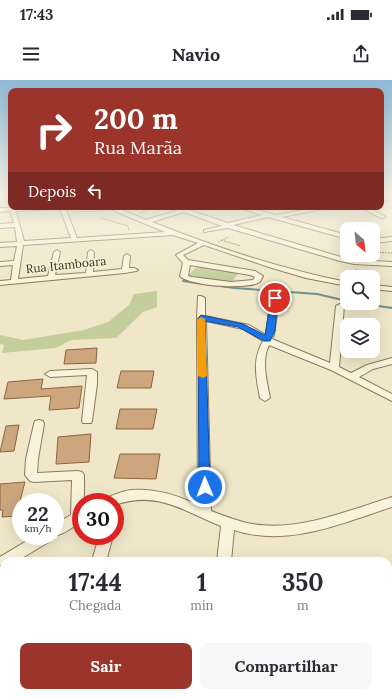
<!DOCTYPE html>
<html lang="pt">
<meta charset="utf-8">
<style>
:root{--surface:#fff;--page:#f7f7f7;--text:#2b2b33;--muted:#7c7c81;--accent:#9b352c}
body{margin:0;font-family:Lora,serif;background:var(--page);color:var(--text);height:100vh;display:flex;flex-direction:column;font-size:15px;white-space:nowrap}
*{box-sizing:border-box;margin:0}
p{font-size:13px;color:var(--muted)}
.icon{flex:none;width:22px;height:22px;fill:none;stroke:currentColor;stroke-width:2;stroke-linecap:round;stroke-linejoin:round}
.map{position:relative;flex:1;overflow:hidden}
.panel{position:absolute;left:0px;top:477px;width:392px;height:140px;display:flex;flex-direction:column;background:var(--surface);border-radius:12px 12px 0 0;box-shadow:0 4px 16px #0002}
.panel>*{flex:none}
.top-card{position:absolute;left:8px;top:8px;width:376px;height:122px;border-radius:8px;box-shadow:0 4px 16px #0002;background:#9b352c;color:#fff;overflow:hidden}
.needle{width:26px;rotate:152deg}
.fabs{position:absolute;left:340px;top:142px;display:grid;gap:8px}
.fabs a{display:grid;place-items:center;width:40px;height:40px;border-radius:8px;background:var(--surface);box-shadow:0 4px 16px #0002;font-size:20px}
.speed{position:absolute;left:12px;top:413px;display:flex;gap:8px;font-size:20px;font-weight:700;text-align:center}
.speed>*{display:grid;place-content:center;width:52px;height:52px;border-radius:50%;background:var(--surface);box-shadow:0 4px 16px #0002;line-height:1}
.speed small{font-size:10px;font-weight:400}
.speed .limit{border:6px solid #d22;background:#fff;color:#111}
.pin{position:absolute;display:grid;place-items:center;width:34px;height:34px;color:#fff;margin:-17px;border:2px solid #fff;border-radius:50%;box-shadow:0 1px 4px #0007}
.me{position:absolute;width:44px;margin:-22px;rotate:359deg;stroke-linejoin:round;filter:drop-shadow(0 0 3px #0008)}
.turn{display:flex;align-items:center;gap:14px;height:84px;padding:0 20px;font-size:18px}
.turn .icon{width:52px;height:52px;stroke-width:2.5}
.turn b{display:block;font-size:28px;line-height:34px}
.then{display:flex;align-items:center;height:38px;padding:0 20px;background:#0003;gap:8px;font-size:15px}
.eta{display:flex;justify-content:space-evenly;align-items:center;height:68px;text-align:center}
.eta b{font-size:24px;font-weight:800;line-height:28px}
.action{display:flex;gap:8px;margin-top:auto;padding:8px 20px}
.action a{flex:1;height:46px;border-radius:8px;background:var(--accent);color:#fff;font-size:16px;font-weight:800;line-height:46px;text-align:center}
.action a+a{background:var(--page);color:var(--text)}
.status{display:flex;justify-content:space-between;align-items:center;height:28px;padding:0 20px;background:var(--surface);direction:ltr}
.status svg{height:11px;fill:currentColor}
header{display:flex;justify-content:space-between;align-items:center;height:52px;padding:0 20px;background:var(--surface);font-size:18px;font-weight:800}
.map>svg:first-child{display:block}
</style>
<div class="status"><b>17:43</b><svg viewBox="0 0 49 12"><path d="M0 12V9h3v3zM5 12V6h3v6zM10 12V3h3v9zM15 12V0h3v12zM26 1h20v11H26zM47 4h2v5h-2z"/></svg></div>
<header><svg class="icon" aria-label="menu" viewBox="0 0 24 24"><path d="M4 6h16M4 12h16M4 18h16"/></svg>Navio<svg class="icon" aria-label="share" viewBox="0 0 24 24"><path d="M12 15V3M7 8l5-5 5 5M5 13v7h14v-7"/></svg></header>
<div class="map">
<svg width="392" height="617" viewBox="0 0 392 617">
<rect width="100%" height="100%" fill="#efe7c8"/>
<g fill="#c3ce9b">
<path d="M197,186L239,192L232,202L188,196Z"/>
<path d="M157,211V227L143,232L116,258L71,260L56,268L2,273L4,265L0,264V255L23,260L84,250L108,242L129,225L134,214Z"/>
</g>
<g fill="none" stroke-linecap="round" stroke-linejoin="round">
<g stroke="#6f928c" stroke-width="2">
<path d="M183,201L235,208L317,214L347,221"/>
<path d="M358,223L392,228"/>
</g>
</g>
<g fill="#cda67e" stroke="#8b6542">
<path d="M97,268L96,283L64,284L66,270Z"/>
<path d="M121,291H154L151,308H117Z"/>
<path d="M43,299L41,309L82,306L79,328L49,330L51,316L4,319L8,302Z"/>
<path d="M120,329H157L153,349H116Z"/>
<path d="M19,345L14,371L0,372L6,346Z"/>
<path d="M91,354L89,382L56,384L58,357Z"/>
<path d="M120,374H160L156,399L114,398Z"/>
<path d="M25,402L16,436L2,437L3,430H0V404Z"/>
</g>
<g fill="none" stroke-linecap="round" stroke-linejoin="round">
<g stroke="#8b7a5d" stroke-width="2">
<g id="minor">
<path d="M6,113H11V125L8,123Z"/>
<path d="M392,115V119L381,121V117Z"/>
<path d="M11,126V127L15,128L65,127L77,158L165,152L119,133L108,127H115L146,140L178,130L172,127H180L228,143L262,135L237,127H246L276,135L320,127H333L282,137L347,155V159L268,137L233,145L341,177L354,180L392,182V186L354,184L340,181L228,148L204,152V150L222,146L184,132L152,142C215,167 280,189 347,202V206L306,198L272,188L204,165L183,175L188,180L255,191L263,196L260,202C249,210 189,206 180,196L183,183L176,175L198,163L173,155L23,165L18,199L48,196L54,172L57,170L60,172L55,195L86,193L88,172L91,170L94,172L93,192L122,189L124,176L127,174L130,176L129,188H134L138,190L136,191L125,193L0,205V201L11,200L13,185L0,186V182L14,181L17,166L0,167V163L17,162L15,147L0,148V144L14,143L10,131L0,132V128H9ZM60,129L71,158L24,161L16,131ZM190,185L250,195L255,197L253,200L231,202L192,197L188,196Z"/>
<path d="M360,127H367L386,137L381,138Z"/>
<path d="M392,157V161L373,163V159Z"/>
<path d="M373,205L392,207V211L373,209Z"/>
<path d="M198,216H201L205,218V236L249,245L266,255L271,218L275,216H278L279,218L274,255L272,259L330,283L336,226L340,224H343L344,226L339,287L351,293L367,285L392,278V284L373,289L359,297L392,314V321L331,290L269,265C261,281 267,301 270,318L265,321L260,318C256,297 252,280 263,261L243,249L206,241L211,431C222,435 232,439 243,442C292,455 346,431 392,417V427C342,443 287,468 234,450L231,481H217L221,446C183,431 158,410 115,425V422H102L103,419C112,416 122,411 131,410C155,408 177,415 198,425L197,238Z"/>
<path d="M92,289L97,292V304L92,341L91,343H83L82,341L87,295L50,297L45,294L50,291Z"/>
<path d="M39,340L43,341L44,344L38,379L37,393L78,391L82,392L84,395V422H81V442C73,447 63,455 54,456L52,460L17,481H4V487L0,485V477L35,456H55V444L71,435L72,400L34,402L30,401L25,395L26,379L34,344L35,341Z"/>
<path d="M99,456H113L106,481H92Z"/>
<path d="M0,568L4,569V585L0,584Z"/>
<path d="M295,613H318L320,617H297Z"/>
</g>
</g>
<g stroke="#8b7a5d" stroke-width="1" stroke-dasharray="2 1" stroke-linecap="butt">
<path d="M132,129L138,127"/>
<path d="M72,132L106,131"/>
<path d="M140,133L155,128"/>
<path d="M101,138L128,146L129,151"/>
<path d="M221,160L241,166"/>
<path d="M218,162L229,157"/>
<path d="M373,172L392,173"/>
<path d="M356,189L358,197"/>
</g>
<use href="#minor" fill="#f9f3dc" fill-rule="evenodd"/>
</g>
<linearGradient id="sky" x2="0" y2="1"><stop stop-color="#8fbad7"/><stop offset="0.57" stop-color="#f8f4e6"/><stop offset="1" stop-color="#f8f4e6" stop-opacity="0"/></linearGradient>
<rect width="392" height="199" fill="url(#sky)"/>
<path fill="#1a73e8" stroke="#114b97" d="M275,216L278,218L275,251L270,261H264L238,247L205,241L210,407L209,410L205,411L201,410L199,407L198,238L201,235L243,244L265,255L271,218Z"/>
<path fill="#f59e0b" d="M201,237L205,239L207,296L203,298L198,296V239Z"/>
<g text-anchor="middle" stroke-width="3.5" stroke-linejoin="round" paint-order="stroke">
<g font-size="12" fill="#3c3020" stroke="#f6f0d8">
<text transform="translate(66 185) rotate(-6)" y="4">Rua Itamboara</text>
</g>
</g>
</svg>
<div class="fabs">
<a><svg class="needle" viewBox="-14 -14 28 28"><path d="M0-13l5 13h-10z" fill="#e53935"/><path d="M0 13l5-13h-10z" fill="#7c7c81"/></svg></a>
<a><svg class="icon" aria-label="search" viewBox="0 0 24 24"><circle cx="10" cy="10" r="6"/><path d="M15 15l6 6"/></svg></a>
<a><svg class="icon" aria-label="layers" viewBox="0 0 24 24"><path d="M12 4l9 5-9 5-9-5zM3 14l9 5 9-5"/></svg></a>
</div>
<div class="speed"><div>22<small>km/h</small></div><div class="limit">30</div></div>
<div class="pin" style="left:275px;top:218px;background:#d93025"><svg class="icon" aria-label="arrive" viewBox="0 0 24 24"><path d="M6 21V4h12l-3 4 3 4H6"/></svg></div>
<svg class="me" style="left:205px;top:407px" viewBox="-20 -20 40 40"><circle r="17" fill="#1a73e8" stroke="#fff" stroke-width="3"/><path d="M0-11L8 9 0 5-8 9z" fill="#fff"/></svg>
<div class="top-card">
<div class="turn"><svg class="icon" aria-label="right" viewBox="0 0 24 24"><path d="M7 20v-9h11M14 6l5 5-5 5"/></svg><div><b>200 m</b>Rua Marãa</div></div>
<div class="then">Depois<svg class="icon" aria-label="left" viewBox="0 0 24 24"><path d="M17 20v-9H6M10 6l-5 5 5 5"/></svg></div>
</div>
<section class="panel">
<div class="eta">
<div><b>17:44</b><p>Chegada</p></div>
<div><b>1</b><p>min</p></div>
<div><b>350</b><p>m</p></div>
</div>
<div class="action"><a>Sair</a><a>Compartilhar</a></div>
</section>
</div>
